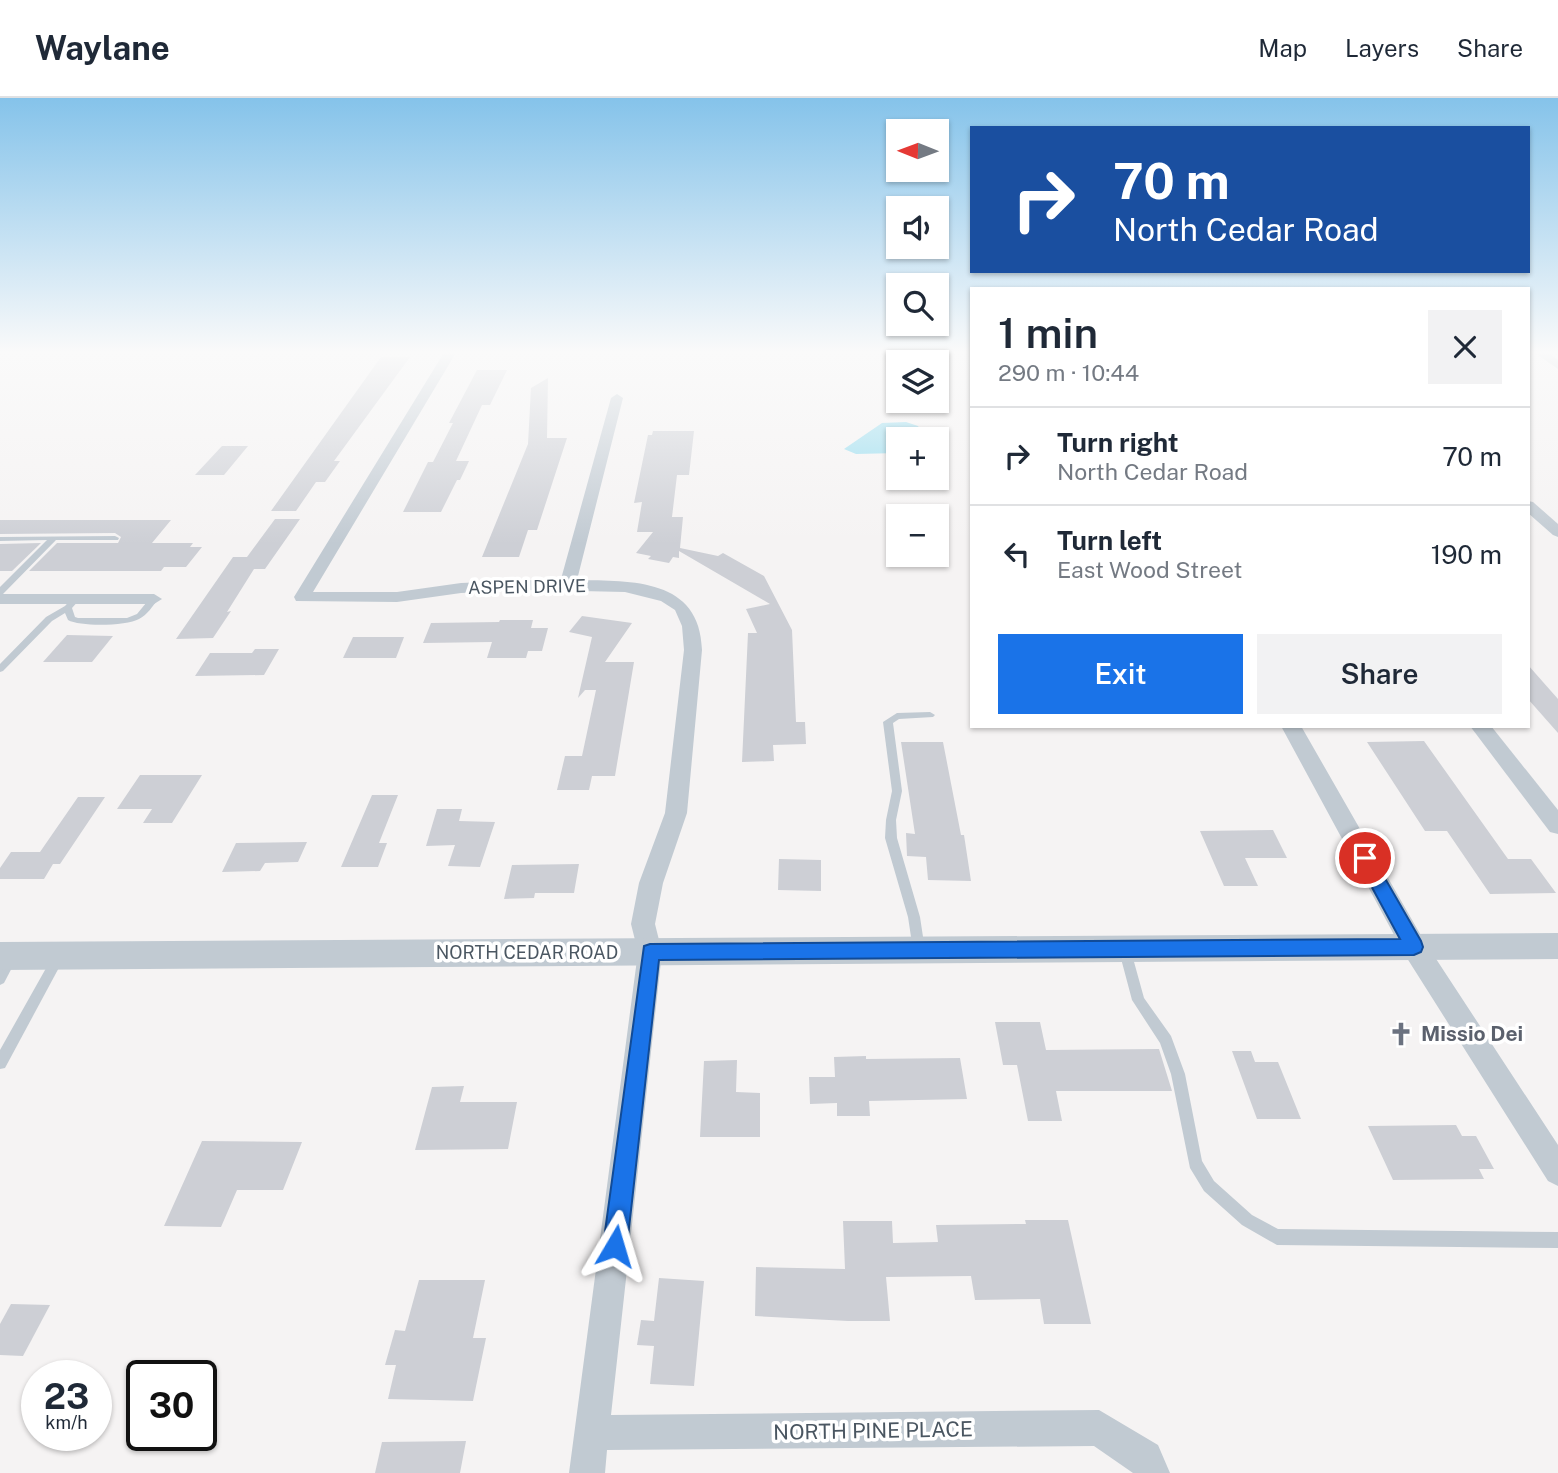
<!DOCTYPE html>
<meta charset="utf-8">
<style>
:root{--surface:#fff;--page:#f2f2f3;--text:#1f2937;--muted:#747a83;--line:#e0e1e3;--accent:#1a73e8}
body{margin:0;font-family:"Public Sans",sans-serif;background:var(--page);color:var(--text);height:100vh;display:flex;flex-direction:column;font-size:26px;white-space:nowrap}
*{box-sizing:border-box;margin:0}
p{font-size:23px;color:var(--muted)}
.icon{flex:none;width:38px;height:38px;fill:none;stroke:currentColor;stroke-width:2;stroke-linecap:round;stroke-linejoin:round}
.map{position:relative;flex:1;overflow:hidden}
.sheet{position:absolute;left:970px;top:189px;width:560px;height:441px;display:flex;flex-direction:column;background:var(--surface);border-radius:0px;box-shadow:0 2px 5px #0004}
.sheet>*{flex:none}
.top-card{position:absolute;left:970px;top:28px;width:560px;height:147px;border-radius:0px;box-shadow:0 2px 5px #0004;background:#1a4fa0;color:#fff;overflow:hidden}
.needle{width:46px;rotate:271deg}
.tools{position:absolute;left:886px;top:21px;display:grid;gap:14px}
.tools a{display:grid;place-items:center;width:63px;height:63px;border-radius:0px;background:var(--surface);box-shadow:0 2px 5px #0004;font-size:35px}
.speed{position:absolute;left:21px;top:1262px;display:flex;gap:14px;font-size:35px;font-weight:700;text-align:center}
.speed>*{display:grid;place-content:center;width:91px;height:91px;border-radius:50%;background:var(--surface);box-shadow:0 2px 5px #0004;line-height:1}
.speed small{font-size:18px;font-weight:400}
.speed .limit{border:4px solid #111;border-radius:10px;background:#fff;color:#111}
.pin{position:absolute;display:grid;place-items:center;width:60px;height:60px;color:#fff;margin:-30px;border:4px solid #fff;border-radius:50%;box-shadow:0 2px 7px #0007}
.me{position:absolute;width:77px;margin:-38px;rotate:7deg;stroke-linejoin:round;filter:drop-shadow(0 0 5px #0008)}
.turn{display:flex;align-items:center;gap:24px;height:147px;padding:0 28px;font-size:32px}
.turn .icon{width:91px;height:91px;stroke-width:2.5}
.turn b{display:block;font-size:49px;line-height:60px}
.round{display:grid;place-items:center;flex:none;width:74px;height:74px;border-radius:0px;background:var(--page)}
.head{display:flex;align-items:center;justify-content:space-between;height:119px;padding:0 28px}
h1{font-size:42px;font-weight:600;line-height:52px}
.button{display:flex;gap:14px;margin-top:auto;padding:14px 28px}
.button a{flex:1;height:80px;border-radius:0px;background:var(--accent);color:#fff;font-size:28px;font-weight:600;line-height:80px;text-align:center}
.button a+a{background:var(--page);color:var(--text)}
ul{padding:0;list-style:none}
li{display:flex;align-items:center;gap:21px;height:98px;padding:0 28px;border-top:2px solid var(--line)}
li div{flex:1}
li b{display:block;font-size:26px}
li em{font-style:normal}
header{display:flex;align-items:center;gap:42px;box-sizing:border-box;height:98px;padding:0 35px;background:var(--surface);border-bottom:2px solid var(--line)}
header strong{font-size:33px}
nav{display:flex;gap:38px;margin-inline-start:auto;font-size:24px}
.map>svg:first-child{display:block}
</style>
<header>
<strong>Waylane</strong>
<nav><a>Map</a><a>Layers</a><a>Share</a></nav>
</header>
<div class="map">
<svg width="1558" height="1375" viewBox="0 0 1558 1375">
<rect width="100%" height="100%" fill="#f5f3f3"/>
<path fill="#90daee" d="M906,324L918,328L924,341H898V355L856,356L844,351L882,325Z"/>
<g fill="#cdcfd5">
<path d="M381,259H410L334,363H340L325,384H316L296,413H271Z"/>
<path d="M477,272H507L490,307H482L456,363H469L460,382H457L441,414H403L428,364H433L453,325H449Z"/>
<path d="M548,280L547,340H567L537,432H528L519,459H482L528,346L531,290Z"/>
<path d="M653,333H694L689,377H677L672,419H683L680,450L718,458L723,455L764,478L792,532L796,624H805L806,646L773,647L774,663L742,664L748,535H757L746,511L770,506L679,453V460L673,459L669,465L648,461L651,458L636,455L653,434H637L642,404L634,405L648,337H652Z"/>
<path d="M222,348H248L224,377H195Z"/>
<path d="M275,421H300L265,471H254L227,514L231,513L213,540L176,541L233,459H247Z"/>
<path d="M0,422H171L152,445H193L190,449H202L186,469H164L161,473H29L57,445H118L121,439L115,435L0,436Z"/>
<path d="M41,445L12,473H0V446Z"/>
<path d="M582,518L632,525L605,564H634L615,678H592L589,692H557L565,658H582L596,592H585L578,600L592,539L569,534Z"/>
<path d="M500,522H533L531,530H548L542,553H528L526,560H487L492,544L423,545L431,525L499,524Z"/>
<path d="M67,537L113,538L92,564H43Z"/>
<path d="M353,539H404L396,560H343Z"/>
<path d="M255,551H279L264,577L195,578L210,555H252Z"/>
<path d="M1528,567L1558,601V635L1528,601Z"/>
<path d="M1424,643L1508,761H1531L1556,795L1490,796L1447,733H1425L1367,644Z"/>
<path d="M901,644H943L961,737H964L971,783L928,782L926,759L907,758L906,735L915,736Z"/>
<path d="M140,677H202L172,725H143L152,711H117Z"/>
<path d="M372,697H398L379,745H387L378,769H341Z"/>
<path d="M78,699H105L60,766H53L44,781H0V770L11,754H40Z"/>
<path d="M437,711H462L459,723L495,724L480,769L448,768L455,747L426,748Z"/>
<path d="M1273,732L1287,760H1245L1258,788H1224L1200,733Z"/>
<path d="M307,744L298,764L265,765L260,773L222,774L236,745Z"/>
<path d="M779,761L821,762V793L778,792Z"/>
<path d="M579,766L574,795H535L534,800L504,801L512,767Z"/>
<path d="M995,924H1040L1046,952L1159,951L1172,993H1056L1062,1023H1028L1017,967H1003Z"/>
<path d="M1232,953H1251L1255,964H1278L1301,1021H1257Z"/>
<path d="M866,958V961L960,960L967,1001L869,1003L870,1018H837V1005L810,1006L809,979H835L834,959Z"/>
<path d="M737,962L736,994L760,995V1039H700L704,963Z"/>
<path d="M464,988L460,1004H517L508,1051L415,1052L432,989Z"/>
<path d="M1456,1027L1462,1038H1476L1494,1071H1479L1484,1081L1393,1082L1368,1028Z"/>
<path d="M202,1043L302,1044L283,1092H237L221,1129L164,1128Z"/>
<path d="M1025,1122H1068L1091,1226H1044L1040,1201L975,1202L971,1178L886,1179L890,1223H848L755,1218L756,1169L845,1171L843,1123H892L893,1145L938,1144L936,1127L1026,1126Z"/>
<path d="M659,1180L704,1183L694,1288L650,1286L654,1248L637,1247L641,1222L654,1223Z"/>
<path d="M419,1182H485L473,1240H486L473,1303L388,1301L396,1267H385L395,1232L405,1233Z"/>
<path d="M11,1206L50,1207L23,1258L0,1257V1226Z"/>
<path d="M466,1343L460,1375H375L382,1344Z"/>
</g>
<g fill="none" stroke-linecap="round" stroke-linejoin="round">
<g fill="#c1cad2" fill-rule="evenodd">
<path d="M115,438L119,440L118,442H56L3,496L0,497V489L47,442L0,443V439Z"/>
<path d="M76,498L80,501L72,510L75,519L78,520H127L137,516L151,499L154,498L158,501C153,508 147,517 139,521C127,528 80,529 68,522L65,515L52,523L3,573L0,574V566L46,519L65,508L73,499Z"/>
<path d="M930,614L935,617L933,619L899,621L893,625L902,693L896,722L897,740L920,819L925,852L923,856L919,857L915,856L913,852L908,819L885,740L886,722L892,693L883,624L897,615Z"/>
<path d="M1125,848L1129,849L1131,853L1144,900L1171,938L1185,976L1202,1063L1214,1083L1252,1117L1278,1131L1558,1134V1150L1277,1147L1242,1127L1204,1093L1190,1070L1171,976L1160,945L1132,902L1119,853L1121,849Z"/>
<path d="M11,855L15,856L17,860L4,885L0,887V869L7,856Z"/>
<path d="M58,855L62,856L64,860L62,864L5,970L0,971V952L54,856Z"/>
</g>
<g fill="#c1cad2" fill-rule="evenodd">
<path d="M445,253H457L313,494H397L461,485L561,481L611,300L617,296L623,300L577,482C632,483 700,480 702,552L687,715L663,785L655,826L662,854L611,1317L1099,1312L1158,1347L1170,1375H1133L1094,1348L607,1352L605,1375H569L638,854L631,826L639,785L665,715L684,552L682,528L675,512L661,503L625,494L536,492L461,495L397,504L296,503L294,499Z"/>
<path d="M1532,253H1546L1558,262V271Z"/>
<path d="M1528,403L1533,404L1558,426V439L1553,437L1528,415Z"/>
<path d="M0,496H154L162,501L154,506H0Z"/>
<path d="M1281,628H1301L1423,841L1558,1047V1088L1548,1083L1405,857Z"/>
<path d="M1470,628H1491L1558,712V736L1550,734Z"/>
</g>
<path fill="#c1cad2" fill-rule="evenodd" d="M1558,835V861L0,872V844Z"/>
</g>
<linearGradient id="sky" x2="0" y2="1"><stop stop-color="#85c3ea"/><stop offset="0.57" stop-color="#fafafa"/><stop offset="1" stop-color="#fafafa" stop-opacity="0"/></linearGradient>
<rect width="1558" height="446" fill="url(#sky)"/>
<path fill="#1a73e8" stroke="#114b97" stroke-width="2" d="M1365,754L1371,756L1421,843L1423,849L1421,854L1414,857L659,862L627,1148L623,1157L615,1160L607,1157L603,1148L644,848L650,846L1400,841L1356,760L1359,756Z"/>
<defs>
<g id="church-bare" transform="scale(1.89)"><path d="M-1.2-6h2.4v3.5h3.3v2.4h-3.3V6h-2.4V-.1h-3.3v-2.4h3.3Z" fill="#6b7280" stroke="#fff" stroke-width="2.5" paint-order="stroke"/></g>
</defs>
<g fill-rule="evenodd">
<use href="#church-bare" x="1401" y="936"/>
</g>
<g text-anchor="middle" stroke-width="7" stroke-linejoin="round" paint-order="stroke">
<g font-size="18" fill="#4a5661" stroke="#fff">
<text transform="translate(527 489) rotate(-1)" y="6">ASPEN DRIVE</text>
<text x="527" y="861">NORTH CEDAR ROAD</text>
</g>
<g font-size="21" font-weight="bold" fill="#5b616d" stroke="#fff" text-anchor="start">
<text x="1421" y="943">Missio Dei</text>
</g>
<g font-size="21" fill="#4a5661" stroke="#fff">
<text transform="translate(873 1333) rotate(-1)" y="7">NORTH PINE PLACE</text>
</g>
</g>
</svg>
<div class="tools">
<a><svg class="needle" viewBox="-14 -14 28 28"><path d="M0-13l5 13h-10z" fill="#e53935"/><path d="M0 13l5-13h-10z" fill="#747a83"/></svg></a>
<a><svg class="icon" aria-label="sound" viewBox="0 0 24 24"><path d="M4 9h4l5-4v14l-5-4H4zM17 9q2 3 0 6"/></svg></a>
<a><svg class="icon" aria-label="search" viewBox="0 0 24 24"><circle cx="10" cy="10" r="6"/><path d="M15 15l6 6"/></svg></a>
<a><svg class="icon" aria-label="layers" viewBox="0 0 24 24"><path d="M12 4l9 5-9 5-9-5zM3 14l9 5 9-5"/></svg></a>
<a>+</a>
<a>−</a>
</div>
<div class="speed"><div>23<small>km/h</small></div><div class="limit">30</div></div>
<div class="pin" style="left:1365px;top:760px;background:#d93025"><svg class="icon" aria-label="arrive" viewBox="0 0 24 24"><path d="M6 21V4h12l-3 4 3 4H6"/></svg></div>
<svg class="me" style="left:615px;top:1148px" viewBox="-20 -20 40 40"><path d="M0-17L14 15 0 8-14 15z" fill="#1a73e8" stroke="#fff" stroke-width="4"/></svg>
<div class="top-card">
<div class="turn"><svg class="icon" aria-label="right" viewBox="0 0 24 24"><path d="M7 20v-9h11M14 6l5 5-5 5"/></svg><div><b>70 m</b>North Cedar Road</div></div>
</div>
<section class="sheet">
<div class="head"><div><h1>1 min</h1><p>290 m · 10:44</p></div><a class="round"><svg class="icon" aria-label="close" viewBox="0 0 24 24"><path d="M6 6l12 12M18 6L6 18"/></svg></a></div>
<ul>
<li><svg class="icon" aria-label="right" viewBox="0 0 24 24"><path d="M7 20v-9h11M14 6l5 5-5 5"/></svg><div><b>Turn right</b><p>North Cedar Road</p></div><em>70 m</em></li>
<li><svg class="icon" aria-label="left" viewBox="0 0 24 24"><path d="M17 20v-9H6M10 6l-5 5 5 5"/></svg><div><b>Turn left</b><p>East Wood Street</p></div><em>190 m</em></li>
</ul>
<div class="button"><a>Exit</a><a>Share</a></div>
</section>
</div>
